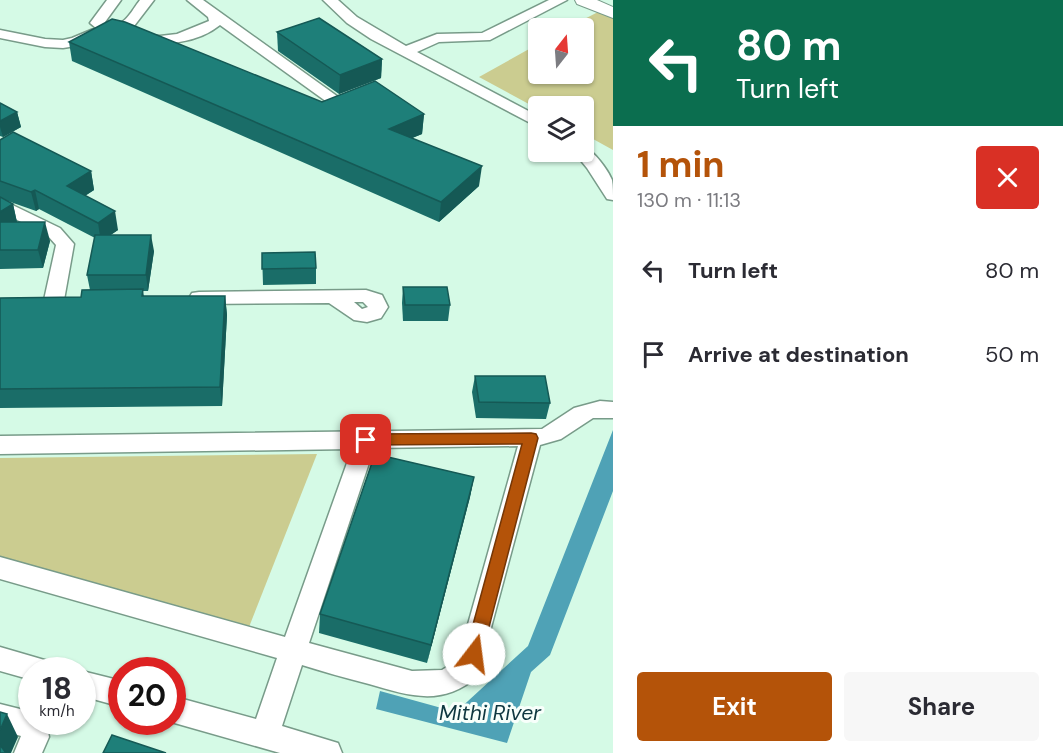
<!DOCTYPE html>
<meta charset="utf-8">
<style>
:root{--surface:#fff;--page:#f7f7f7;--text:#2b2b33;--muted:#7c7c81;--accent:#b45309}
body{margin:0;font-family:"DM Sans",sans-serif;background:var(--page);color:var(--text);height:100vh;display:flex;flex-direction:column;font-size:22px;white-space:nowrap}
*{box-sizing:border-box;margin:0}
p{font-size:20px;color:var(--muted)}
.icon{flex:none;width:33px;height:33px;fill:none;stroke:currentColor;stroke-width:2;stroke-linecap:round;stroke-linejoin:round}
.map{position:relative;flex:1;overflow:hidden}
.drawer{display:flex;flex-direction:column;background:var(--surface);width:450px}
.drawer>*{flex:none}
.hud{background:#0b6e4f;color:#fff;overflow:hidden}
.needle{width:39px;rotate:17deg}
.buttons{position:absolute;left:528px;top:18px;display:grid;gap:12px}
.buttons a{display:grid;place-items:center;width:66px;height:66px;border-radius:6px;background:var(--surface);box-shadow:0 2px 4px #0004;font-size:30px}
.speed{position:absolute;left:18px;top:657px;display:flex;gap:12px;font-size:30px;font-weight:700;text-align:center}
.speed>*{display:grid;place-content:center;width:78px;height:78px;border-radius:50%;background:var(--surface);box-shadow:0 2px 4px #0004;line-height:1}
.speed small{font-size:15px;font-weight:400}
.speed .limit{border:9px solid #d22;background:#fff;color:#111}
.pin{position:absolute;display:grid;place-items:center;width:51px;height:51px;color:#fff;margin:-26px;border-radius:12px;box-shadow:0 3px 9px #0006}
.me{position:absolute;width:66px;margin:-33px;rotate:15deg;stroke-linejoin:round;filter:drop-shadow(0 0 4px #0008)}
.turn{display:flex;align-items:center;gap:21px;height:126px;padding:0 24px;font-size:27px}
.turn .icon{width:78px;height:78px;stroke-width:2.5}
.turn b{display:block;font-size:42px;line-height:51px}
.round{display:grid;place-items:center;flex:none;width:63px;height:63px;border-radius:6px;background:var(--page)}
.head{display:flex;align-items:center;justify-content:space-between;height:102px;padding:0 24px}
h1{font-size:36px;font-weight:700;line-height:45px;color:var(--accent)}
.button{display:flex;gap:12px;margin-top:auto;padding:12px 24px}
.button a{flex:1;height:69px;border-radius:6px;background:var(--accent);color:#fff;font-size:24px;font-weight:700;line-height:69px;text-align:center}
.button a+a{background:var(--page);color:var(--text)}
ul{padding:0;list-style:none}
li{display:flex;align-items:center;gap:18px;height:84px;padding:0 24px}
li div{flex:1}
li b{display:block;font-size:22px}
li em{font-style:normal}
main{display:flex;flex:1;min-height:0}
.map>svg:first-child{display:block}
</style>
<main>
<div class="map">
<svg width="613" height="753" viewBox="0 0 613 753">
<rect width="100%" height="100%" fill="#d5fae6"/>
<g fill="#cbcc90">
<path d="M598,12L613,18V150L584,134V106H538V109L479,77L538,44V74H584V28H567Z"/>
<path d="M317,454L249,627L0,557V458Z"/>
</g>
<path fill="#4fa2b6" d="M613,430V491L550,655L531,672L507,743L376,709L380,691L456,712L528,646Z"/>
<g fill="none" stroke-linecap="round" stroke-linejoin="round">
<g stroke="#789b89" stroke-width="3">
<g id="minor">
<path d="M107,0H121L105,22C124,30 129,14 140,0H154L131,30L105,35L82,45L63,48L45,47L0,38V30L45,39L63,40L72,38L96,28L90,23Z"/>
<path d="M187,0H203L348,104L340,109L334,107L220,25C198,43 163,47 136,40L134,37L136,34L160,36L177,34L209,21L208,17Z"/>
<path d="M323,0H338L357,17L406,46L437,34L482,33L549,0H567L490,40L439,42L417,52L538,116V127L371,39L347,23Z"/>
<path d="M584,147C594,151 608,170 612,180C613,186 613,194 613,200L607,199L587,168L574,152H584Z"/>
<path d="M0,199L60,228L74,244L64,300L61,305L54,307L47,305L44,300L56,245L48,236L0,211Z"/>
<path d="M366,290L382,295L388,307L381,318L367,322L354,320L329,303L199,304L192,303L189,298L192,293L199,292ZM354,302H363L368,307L362,309Z"/>
<path d="M600,401L613,402V418H593L561,439L540,445L478,676C442,707 410,696 369,684C346,678 324,672 302,665L282,726L338,743L342,753H280L171,722L172,696L256,719L277,658L0,579V557L285,637L352,449L0,454V436L542,429L574,408ZM518,446L458,660L442,670L412,671L309,643L374,448Z"/>
<path d="M0,647L48,661L52,670H32V680L0,671Z"/>
<path d="M82,671L122,681V707L82,696Z"/>
<path d="M0,704L32,712V722H46L49,737L42,753H14L21,736L0,730Z"/>
</g>
</g>
<g stroke="#789b89" stroke-width="2">
<path id="major" d="M575,0H597L613,7V18L577,4Z"/>
</g>
<use href="#minor" fill="#fff" fill-rule="evenodd"/>
<use href="#major" fill="#fff" fill-rule="evenodd"/>
</g>
<g fill="#1a6d68">
<path d="M277,32L382,59L381,78L339,94L278,51Z"/>
<path d="M69,42L322,102L424,114L422,134L412,138L479,186L439,222L72,61Z"/>
<path d="M0,103L17,112L21,127L3,137L0,136Z"/>
<path d="M0,140L91,171L94,190L85,196L118,230L110,235L154,251L148,291H143L144,296H225L227,315L222,406L0,408V298L81,297L90,290L87,275L95,238L39,209L36,211L2,199L13,204L17,222L50,241L43,268L0,269Z"/>
<path d="M262,253L316,268V284L263,285Z"/>
<path d="M403,287L450,305L448,321H403L402,303Z"/>
<path d="M475,376L550,403L546,419L476,418L472,392Z"/>
<path d="M474,477L470,497L427,663L319,633L320,614Z"/>
</g>
<g fill="#155955">
<path d="M382,59L381,78L339,94L340,75Z"/>
<path d="M17,112L21,127L3,137L0,127V121Z"/>
<path d="M424,114L422,134L388,148L389,129Z"/>
<path d="M482,166L479,186L439,222L441,202Z"/>
<path d="M91,171L94,190L70,205L67,186Z"/>
<path d="M35,190L39,209L36,211L31,192Z"/>
<path d="M13,204L17,223L0,234V212Z"/>
<path d="M115,211L118,230L101,242L98,223Z"/>
<path d="M45,222L50,241L43,268L38,250Z"/>
<path d="M151,235L154,251L148,291L146,275Z"/>
<path d="M225,296L227,315L222,406L220,387Z"/>
<path d="M474,477L470,497L427,663L431,645Z"/>
<path d="M7,714L18,737L11,753H2L0,749V730Z"/>
</g>
<g fill="#1e7f79" stroke="#155955" stroke-width="1.5">
<path d="M319,18L382,59L340,75L277,32Z"/>
<path d="M112,19L125,22L322,102L375,81L424,114L389,129L482,166L441,202L69,42Z"/>
<path d="M0,103L17,112L0,121Z"/>
<path d="M13,132L91,171L67,186L115,211L98,223L35,190L31,192L0,181V140Z"/>
<path d="M0,197L13,204L0,212Z"/>
<path d="M0,222H45L38,250H0Z"/>
<path d="M95,235H151L146,275H87Z"/>
<path d="M315,252L316,268L262,269V253Z"/>
<path d="M403,287H447L450,305H405Z"/>
<path d="M143,289L142,296H225L220,387L0,389V298L81,297L82,290Z"/>
<path d="M475,376H545L550,403L479,402Z"/>
<path d="M375,454L474,477L431,645L320,614Z"/>
<path d="M0,712L7,714L0,730Z"/>
<path d="M112,735L166,753H103Z"/>
<path d="M0,745L6,753H0Z"/>
</g>
<path fill="#b45309" stroke="#753606" stroke-width="1.5" d="M531,433L536,434L538,438L482,654L480,660L474,662L468,660L465,654L522,444L366,445L360,444L358,440L360,436L366,434Z"/>
<g text-anchor="middle" stroke-width="6" stroke-linejoin="round" paint-order="stroke">
<g font-size="21" font-style="italic" fill="#0f3740" stroke="#f8fffb">
<text x="490" y="720">Mithi River</text>
</g>
</g>
</svg>
<div class="buttons">
<a><svg class="needle" viewBox="-14 -14 28 28"><path d="M0-13l5 13h-10z" fill="#e53935"/><path d="M0 13l5-13h-10z" fill="#7c7c81"/></svg></a>
<a><svg class="icon" aria-label="layers" viewBox="0 0 24 24"><path d="M12 4l9 5-9 5-9-5zM3 14l9 5 9-5"/></svg></a>
</div>
<div class="speed"><div>18<small>km/h</small></div><div class="limit">20</div></div>
<div class="pin" style="left:366px;top:440px;background:#d93025"><svg class="icon" aria-label="arrive" viewBox="0 0 24 24"><path d="M6 21V4h12l-3 4 3 4H6"/></svg></div>
<svg class="me" style="left:474px;top:654px" viewBox="-20 -20 40 40"><circle r="19" fill="#fff"/><path d="M0-13L10 11 0 6-10 11z" fill="#b45309"/></svg>
</div>
<section class="drawer">
<div class="hud">
<div class="turn"><svg class="icon" aria-label="left" viewBox="0 0 24 24"><path d="M17 20v-9H6M10 6l-5 5 5 5"/></svg><div><b>80 m</b>Turn left</div></div>
</div>
<div class="head"><div><h1>1 min</h1><p>130 m · 11:13</p></div><a class="round" style="background:#d93025;color:#fff"><svg class="icon" aria-label="close" viewBox="0 0 24 24"><path d="M6 6l12 12M18 6L6 18"/></svg></a></div>
<ul>
<li><svg class="icon" aria-label="left" viewBox="0 0 24 24"><path d="M17 20v-9H6M10 6l-5 5 5 5"/></svg><div><b>Turn left</b></div><em>80 m</em></li>
<li><svg class="icon" aria-label="arrive" viewBox="0 0 24 24"><path d="M6 21V4h12l-3 4 3 4H6"/></svg><div><b>Arrive at destination</b></div><em>50 m</em></li>
</ul>
<div class="button"><a>Exit</a><a>Share</a></div>
</section>
</main>
